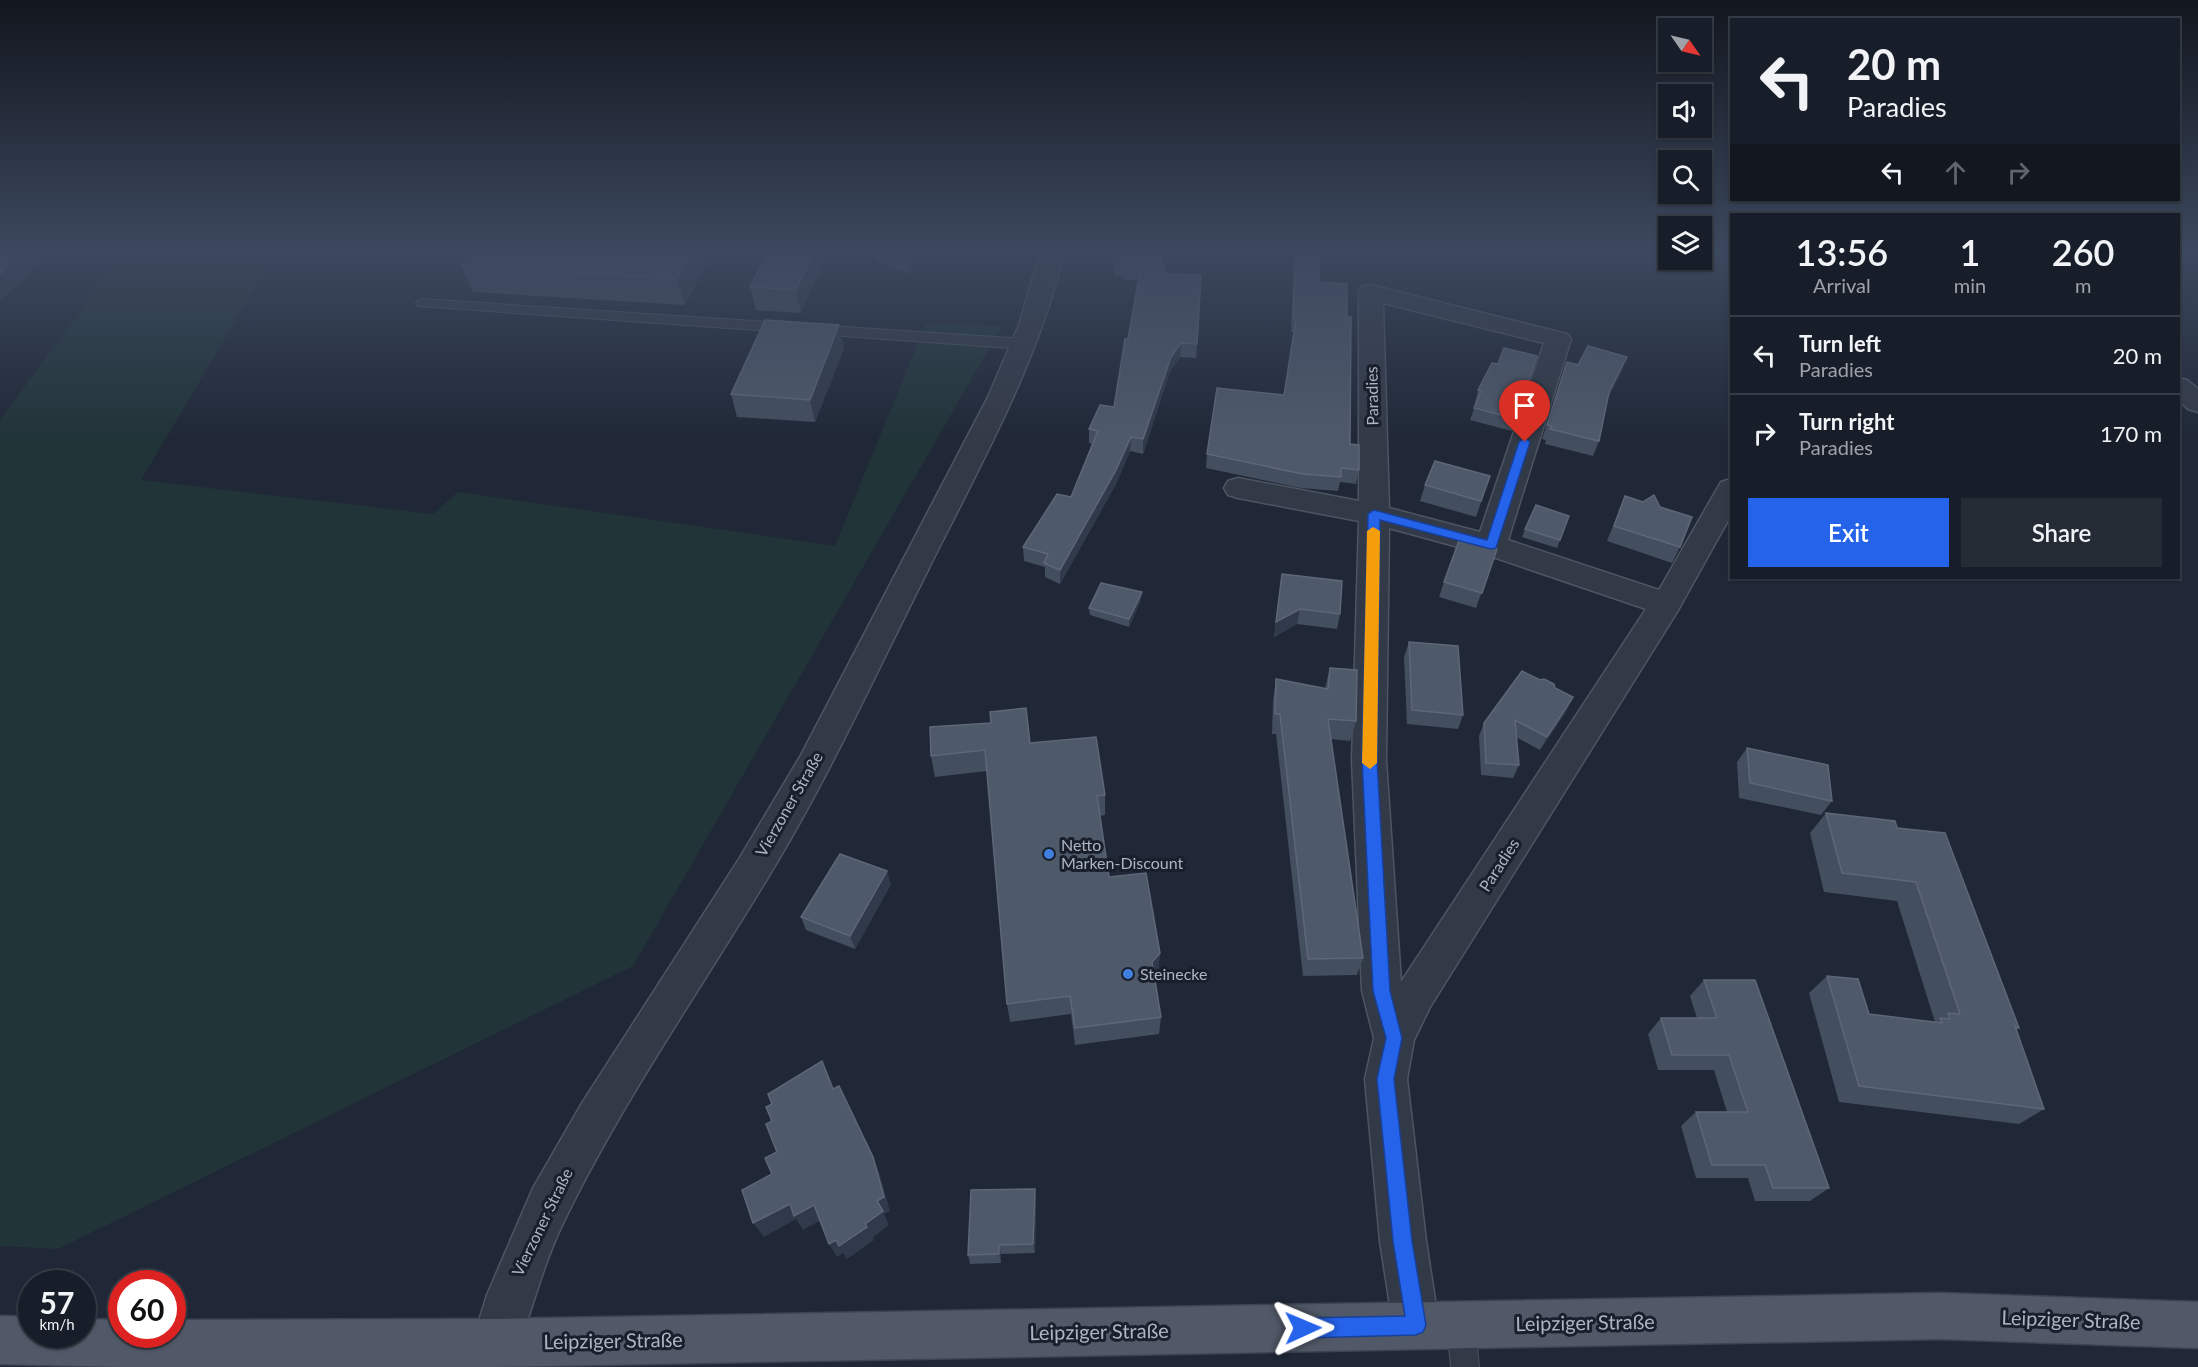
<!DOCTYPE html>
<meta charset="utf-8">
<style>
:root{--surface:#181e29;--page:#252b35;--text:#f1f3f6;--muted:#9fa2a8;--line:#363c46;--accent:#2563eb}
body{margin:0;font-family:Lato,sans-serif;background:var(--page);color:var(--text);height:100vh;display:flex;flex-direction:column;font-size:22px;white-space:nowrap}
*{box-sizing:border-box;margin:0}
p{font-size:20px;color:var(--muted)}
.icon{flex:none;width:33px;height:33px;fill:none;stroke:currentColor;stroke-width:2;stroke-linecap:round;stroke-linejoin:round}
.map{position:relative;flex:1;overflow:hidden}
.side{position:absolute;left:1730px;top:213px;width:450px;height:366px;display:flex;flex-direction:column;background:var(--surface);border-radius:0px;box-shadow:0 2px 4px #0004,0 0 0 2px var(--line)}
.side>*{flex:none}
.top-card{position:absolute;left:1730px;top:18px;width:450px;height:183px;border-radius:0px;box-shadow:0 2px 4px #0004,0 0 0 2px var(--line);background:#181e29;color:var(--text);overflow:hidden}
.needle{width:39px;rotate:124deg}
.fabs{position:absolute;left:1658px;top:18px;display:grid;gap:12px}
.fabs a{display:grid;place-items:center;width:54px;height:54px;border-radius:0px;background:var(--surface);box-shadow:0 2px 4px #0004,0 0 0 2px var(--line);font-size:30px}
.speed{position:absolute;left:18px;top:1270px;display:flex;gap:12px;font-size:30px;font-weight:700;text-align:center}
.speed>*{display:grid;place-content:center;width:78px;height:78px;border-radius:50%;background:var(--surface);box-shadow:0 2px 4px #0004,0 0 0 2px var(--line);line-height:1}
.speed small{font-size:15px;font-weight:400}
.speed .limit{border:9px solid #d22;background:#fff;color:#111}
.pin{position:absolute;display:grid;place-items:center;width:51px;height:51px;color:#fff;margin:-62px -26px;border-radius:50% 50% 50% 0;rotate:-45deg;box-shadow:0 0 6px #0007}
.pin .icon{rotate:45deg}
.me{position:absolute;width:66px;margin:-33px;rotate:89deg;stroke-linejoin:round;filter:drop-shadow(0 0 4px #0008)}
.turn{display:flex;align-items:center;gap:21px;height:126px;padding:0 18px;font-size:27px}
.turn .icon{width:78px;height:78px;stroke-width:2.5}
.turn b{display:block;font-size:42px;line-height:51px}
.lanes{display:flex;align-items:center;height:57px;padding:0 18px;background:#0003;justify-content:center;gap:30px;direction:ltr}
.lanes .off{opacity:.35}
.eta{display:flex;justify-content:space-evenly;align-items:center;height:102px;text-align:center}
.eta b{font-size:36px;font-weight:600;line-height:42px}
.cta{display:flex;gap:12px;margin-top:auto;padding:12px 18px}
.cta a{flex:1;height:69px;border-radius:0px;background:var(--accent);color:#fff;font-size:24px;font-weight:600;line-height:69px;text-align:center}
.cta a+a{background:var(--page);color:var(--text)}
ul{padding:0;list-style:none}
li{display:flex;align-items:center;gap:18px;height:78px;padding:0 18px;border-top:2px solid var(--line)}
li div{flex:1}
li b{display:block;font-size:22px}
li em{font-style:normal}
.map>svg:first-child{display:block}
</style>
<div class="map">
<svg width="2198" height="1367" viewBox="0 0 2198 1367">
<rect width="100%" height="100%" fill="#202837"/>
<path fill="#213438" d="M126,249H278L141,480L433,514L458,492L835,546L926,323L1002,326L633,966L58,1249L0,1246V420Z"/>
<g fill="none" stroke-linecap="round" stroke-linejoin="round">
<g stroke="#4d5562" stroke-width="2">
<g id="lane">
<path d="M423,299L1025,339L1033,344L1025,349L418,306L416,303L418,300Z"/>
<path d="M1461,1311L1471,1315L1475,1325L1479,1367H1451L1447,1325L1451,1315Z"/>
</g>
</g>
<g stroke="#4d5562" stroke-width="3">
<g id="street">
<path d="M1041,249H1065C1038,364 980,465 928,570C879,667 834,766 779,859C708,979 626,1094 565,1219C542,1265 532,1313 513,1360L496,1367L479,1360L472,1343L487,1295L533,1188L582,1103L739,859L801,755L988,397L1019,325Z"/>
<path d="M1371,285L1567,334L1571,339L1508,540L1659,590L1721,482L1731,479V515L1677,612L1430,1007L1414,1040L1407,1079L1426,1241L1439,1325L1433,1342L1416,1348L1399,1342L1393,1325L1380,1241L1365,1079L1374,1038L1362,991L1352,760L1359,521L1238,498L1228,495L1224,488L1228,481L1238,478L1359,501V292L1362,287ZM1383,303L1544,343L1480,532L1389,508ZM1389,528L1484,554L1646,609L1401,982L1386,760Z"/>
<path d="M2178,378L2187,380L2198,389V412L2188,409L2178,400Z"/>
</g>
</g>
<g stroke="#3c4451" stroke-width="3">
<path id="primary" d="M1940,1293L2198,1302V1348L1940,1339L496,1367H124L0,1364V1316L32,1317V1335H82V1319L122,1320V1335H172V1320L496,1319Z"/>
</g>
<use href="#lane" fill="#333a47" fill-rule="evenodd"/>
<use href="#street" fill="#333a47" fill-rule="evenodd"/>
<use href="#primary" fill="#515968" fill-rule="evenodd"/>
</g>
<g fill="#434e5f">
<path d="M474,249H715L685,305L473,292L461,266Z"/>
<path d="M830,249L801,313L756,310L750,287Z"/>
<path d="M875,249H919L910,274L877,261Z"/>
<path d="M1111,249H1158L1166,274L1197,344L1196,358L1180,357L1170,371L1143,454L1130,451L1116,484L1060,584L1045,577V567L1024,561L1023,547L1071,497L1092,444L1089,443V429L1114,407L1128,339L1139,280H1124L1123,276L1115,277Z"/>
<path d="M1294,249H1320L1319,282L1347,317L1350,444L1359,470L1356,484L1340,482L1338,491L1301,488L1206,468L1207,454L1284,395L1294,332H1291Z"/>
<path d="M844,348L815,422L737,417L731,394Z"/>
<path d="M1537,356L1512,431L1470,420L1476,403H1475L1478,390L1498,364Z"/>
<path d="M1567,362L1621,372L1608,398L1599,441L1593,456L1545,444L1546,440L1542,439Z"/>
<path d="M1490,476L1476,517L1420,501L1425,485Z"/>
<path d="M1625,496L1680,547L1672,563L1607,541Z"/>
<path d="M1569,516L1557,548L1522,537L1525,529Z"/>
<path d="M1497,549L1476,608L1439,597L1444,582Z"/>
<path d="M1282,574L1340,614L1337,629L1297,624L1274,637Z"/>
<path d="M1141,600L1129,627L1090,615L1089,608Z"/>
<path d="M1409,642L1463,715L1458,729L1407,724L1404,657Z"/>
<path d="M1330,668L1356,721L1350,741L1331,739L1363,958L1357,975L1303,976L1276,734H1272L1273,700L1276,679L1325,688Z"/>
<path d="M1555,688L1573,697L1567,710L1540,750L1516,737L1519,765L1513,778L1481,775L1479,736L1484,723Z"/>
<path d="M1030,743L1105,795V815L1100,816L1109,877L1160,953L1158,971L1154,976L1161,1017L1159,1034L1075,1045L1071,1014L1010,1022L1007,1004L987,771L935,777L931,756Z"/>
<path d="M1747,748L1832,801L1821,815L1739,798L1737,762Z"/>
<path d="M1826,813L1897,828L2019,1028L2016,1030L2044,1109L2019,1124L1839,1102L1809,993L1827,976L1869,1014L1934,1022H1935L1897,901L1824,892L1810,833Z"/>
<path d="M891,884L855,949L806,930L801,917Z"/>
<path d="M1704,980L1829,1188L1810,1201H1755L1748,1178H1696L1681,1126L1696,1112H1727L1714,1070H1658L1648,1034L1661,1018H1697L1690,996Z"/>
<path d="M1035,1189L1036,1198L1035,1253L1001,1254V1263L970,1264L968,1255Z"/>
</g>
<g fill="#303a4a">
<path d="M26,249H53L0,302V274Z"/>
<path d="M694,249H715L685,305L677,279Z"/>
<path d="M815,249H830L801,313L796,290Z"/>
<path d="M908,249H919L910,274L907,251Z"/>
<path d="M839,325L844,348L815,422L810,400Z"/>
<path d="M1181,343L1180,357L1170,371L1143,454V439L1171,357Z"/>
<path d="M1627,357L1621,372L1603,407L1609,392Z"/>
<path d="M1131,437L1130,451L1116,484L1060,584V570Z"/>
<path d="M1142,592L1141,600L1129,627V619Z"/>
<path d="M1300,609L1297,624L1274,637L1276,622Z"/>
<path d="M1573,697L1567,710L1540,750L1547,737Z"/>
<path d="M887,871L891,884L855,949L850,936Z"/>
<path d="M1160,953L1158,971L1151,980L1152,962Z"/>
<path d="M873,1157L879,1172L890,1211L884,1214L889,1225L873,1237L874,1240L847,1259L843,1253L837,1257L829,1244L865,1224L877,1201Z"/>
<path d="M1035,1189L1036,1198L1035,1253L1033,1244Z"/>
<path d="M790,1204L814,1205L823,1219L803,1230L796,1219L764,1237L753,1223Z"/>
<path d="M999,1245L1001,1254V1263L999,1254Z"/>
</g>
<g fill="#4e596a" stroke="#5d6778" stroke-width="1.5">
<path d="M0,249H26L0,274Z"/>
<path d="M474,249H694L677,279L461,266Z"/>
<path d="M769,249H815L796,290L750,287Z"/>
<path d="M1113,249H1158L1166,274L1201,275L1197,344L1181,343L1171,357L1143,439L1131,437L1116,470L1060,570L1044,563L1048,554L1023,547L1057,494L1071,497L1098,431L1089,429L1100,405L1114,407L1125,339H1128L1141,265L1124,266L1123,262L1115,263Z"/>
<path d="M1296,249H1320L1319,282L1347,284V317H1351L1350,444L1359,445V470L1341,468V477L1303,474L1207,454L1217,388L1284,395L1296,319L1293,318Z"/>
<path d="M765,320L839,325L810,400L731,394Z"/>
<path d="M1588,346L1627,357L1609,392L1599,441L1550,429L1552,426L1547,425L1567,362L1578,365Z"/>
<path d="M1504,348L1537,356L1516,419L1474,408L1481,391L1478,390L1492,363L1498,364Z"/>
<path d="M1435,461L1490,476L1481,501L1425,485Z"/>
<path d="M1654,495L1660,507L1692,517L1680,547L1614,526L1625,496L1643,502Z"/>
<path d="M1536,505L1569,516L1560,540L1525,529Z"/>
<path d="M1460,538L1497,549L1482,593L1444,582Z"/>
<path d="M1282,574L1342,581L1340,614L1300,609L1276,622Z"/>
<path d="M1101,583L1142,592L1129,619L1089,608Z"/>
<path d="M1409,642L1458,646L1463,715L1412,710Z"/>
<path d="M1330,668L1357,670L1356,721L1328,719L1363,958L1308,959L1280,714H1275L1276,679L1328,689Z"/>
<path d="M1522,671L1540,680L1544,679L1554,684L1555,688L1573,697L1547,737L1515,720L1519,765L1486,763L1484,723Z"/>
<path d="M1026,708L1030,743L1096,737L1105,795L1097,796L1109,877L1146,873L1160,953L1152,962L1161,1017L1075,1028L1070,996L1007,1004L985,750L931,756L930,727L991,723L990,712Z"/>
<path d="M1747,748L1828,765L1832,801L1750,783Z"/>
<path d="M1826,813L1895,821L1897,828L1945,833L2019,1028L2015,1026L2044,1109L1859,1086L1827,976L1858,979L1869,1014L1942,1023L1940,1018L1950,1019L1948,1013L1960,1014L1916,882L1842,873Z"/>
<path d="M840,854L887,871L850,936L801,917Z"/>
<path d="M1704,980H1755L1829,1188H1773L1765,1165H1712L1696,1112H1748L1729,1055H1672L1661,1018H1717Z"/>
<path d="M822,1061L833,1089L839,1086L873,1157L884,1197L877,1201L883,1211L865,1224L867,1227L839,1246L836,1240L829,1244L814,1205L794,1216L790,1204L753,1223L742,1190L772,1174L765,1158L777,1152L766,1124L772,1121L766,1107L772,1104L768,1094Z"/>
<path d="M1035,1189L1033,1244L999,1245V1254L968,1255L971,1190Z"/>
</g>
<linearGradient id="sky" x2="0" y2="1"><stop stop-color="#12161e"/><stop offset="0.57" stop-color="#3c485e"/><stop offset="1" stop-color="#3c485e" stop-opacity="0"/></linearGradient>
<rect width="2198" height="440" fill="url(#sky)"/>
<path fill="#2563eb" stroke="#184099" stroke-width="1.5" d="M1525,438L1530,442L1496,548L1491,549L1380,520L1377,760L1390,991L1402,1038L1394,1079L1412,1241L1426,1325L1423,1332L1416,1335L1303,1338L1296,1335L1293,1328L1296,1321L1303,1318L1405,1316L1393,1241L1377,1079L1386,1038L1373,991L1362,760L1368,514L1374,510L1487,540L1519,442Z"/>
<path fill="#f59e0b" d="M1373,527L1380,531L1377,763L1370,769L1362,763L1367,531Z"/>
<g fill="#3f7fe0" stroke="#19202c" stroke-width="2">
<circle cx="1049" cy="854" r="6"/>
<circle cx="1128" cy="974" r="6"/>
</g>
<g text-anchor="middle" stroke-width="6" stroke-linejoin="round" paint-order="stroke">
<g font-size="16" fill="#adb5c4" stroke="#19202c">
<text transform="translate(1372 396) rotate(-91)" y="6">Paradies</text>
<text transform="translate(789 804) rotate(-60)" y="6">Vierzoner Straße</text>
<text transform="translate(1499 865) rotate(-57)" y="6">Paradies</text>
<text transform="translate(542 1222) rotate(-64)" y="6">Vierzoner Straße</text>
</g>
<g font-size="16" fill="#adb5c4" stroke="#19202c" text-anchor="start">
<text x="1061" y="851">Netto<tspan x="1061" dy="18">Marken-Discount</tspan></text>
<text x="1140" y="980">Steinecke</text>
</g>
<g font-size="20" fill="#adb5c4" stroke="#19202c">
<text transform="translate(2071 1320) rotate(2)" y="7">Leipziger Straße</text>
<text transform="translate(1585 1323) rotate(-1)" y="7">Leipziger Straße</text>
<text transform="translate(1099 1332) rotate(-1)" y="7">Leipziger Straße</text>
<text transform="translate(613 1341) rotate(-1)" y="7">Leipziger Straße</text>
</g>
</g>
</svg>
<div class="fabs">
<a><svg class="needle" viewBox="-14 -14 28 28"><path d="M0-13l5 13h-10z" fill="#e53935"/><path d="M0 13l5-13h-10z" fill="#9fa2a8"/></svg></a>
<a><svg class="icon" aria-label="sound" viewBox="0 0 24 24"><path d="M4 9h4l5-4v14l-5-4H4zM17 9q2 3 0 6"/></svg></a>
<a><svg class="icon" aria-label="search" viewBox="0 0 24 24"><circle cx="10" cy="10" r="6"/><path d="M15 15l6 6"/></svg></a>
<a><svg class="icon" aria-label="layers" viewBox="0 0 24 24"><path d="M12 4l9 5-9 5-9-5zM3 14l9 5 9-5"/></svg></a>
</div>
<div class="speed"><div>57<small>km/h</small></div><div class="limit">60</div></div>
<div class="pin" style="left:1525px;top:442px;background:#d93025"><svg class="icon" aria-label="arrive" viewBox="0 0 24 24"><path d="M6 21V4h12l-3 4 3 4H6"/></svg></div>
<svg class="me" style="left:1303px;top:1328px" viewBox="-20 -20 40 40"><path d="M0-17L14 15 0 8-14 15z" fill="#2563eb" stroke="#fff" stroke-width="4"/></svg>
<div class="top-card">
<div class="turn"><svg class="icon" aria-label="left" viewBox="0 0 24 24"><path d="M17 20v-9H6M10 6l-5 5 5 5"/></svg><div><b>20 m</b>Paradies</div></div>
<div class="lanes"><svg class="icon" aria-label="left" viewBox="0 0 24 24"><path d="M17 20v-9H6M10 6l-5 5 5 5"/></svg><svg class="icon off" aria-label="ahead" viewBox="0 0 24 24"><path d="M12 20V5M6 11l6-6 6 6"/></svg><svg class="icon off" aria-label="right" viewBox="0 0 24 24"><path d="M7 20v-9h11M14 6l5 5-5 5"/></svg></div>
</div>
<section class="side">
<div class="eta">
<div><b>13:56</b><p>Arrival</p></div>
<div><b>1</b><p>min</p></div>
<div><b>260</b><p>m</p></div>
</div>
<ul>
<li><svg class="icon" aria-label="left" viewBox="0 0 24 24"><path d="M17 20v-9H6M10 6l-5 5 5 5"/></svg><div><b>Turn left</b><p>Paradies</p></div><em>20 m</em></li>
<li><svg class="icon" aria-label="right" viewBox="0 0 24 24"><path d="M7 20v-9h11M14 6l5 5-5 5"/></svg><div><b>Turn right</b><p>Paradies</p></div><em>170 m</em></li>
</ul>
<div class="cta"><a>Exit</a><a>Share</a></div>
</section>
</div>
